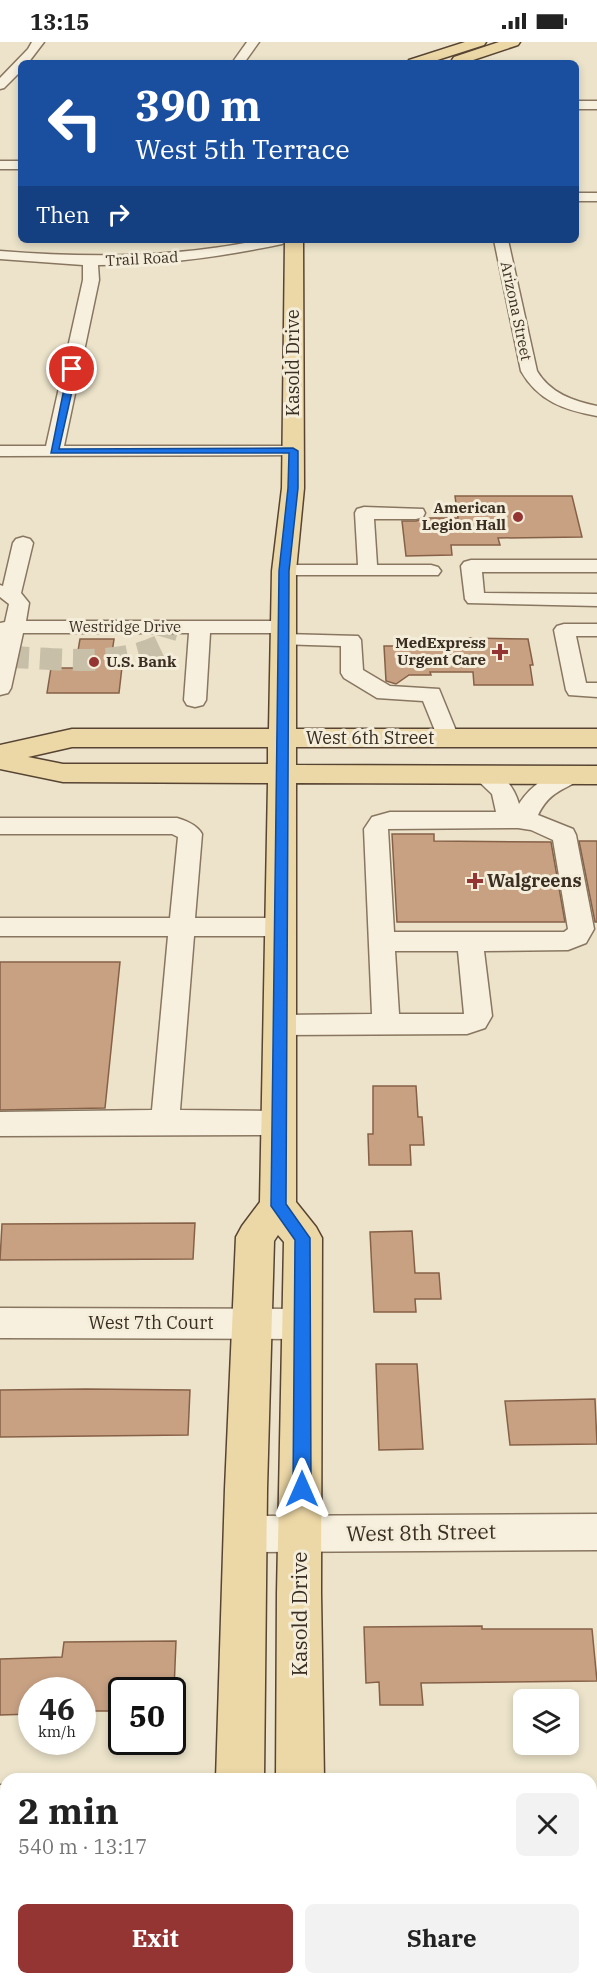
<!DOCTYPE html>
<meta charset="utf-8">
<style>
:root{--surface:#fff;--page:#f2f2f2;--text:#222;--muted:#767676;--accent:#943433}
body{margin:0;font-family:"IBM Plex Serif",serif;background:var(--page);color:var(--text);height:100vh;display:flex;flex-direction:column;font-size:22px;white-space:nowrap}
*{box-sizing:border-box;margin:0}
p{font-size:20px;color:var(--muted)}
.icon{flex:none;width:33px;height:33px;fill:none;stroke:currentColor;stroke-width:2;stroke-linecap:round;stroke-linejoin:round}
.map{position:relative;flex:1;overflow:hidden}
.side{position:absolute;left:0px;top:1731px;width:597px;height:212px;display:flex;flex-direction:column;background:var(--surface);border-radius:18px 18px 0 0;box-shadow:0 3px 9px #0003}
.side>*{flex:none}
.hud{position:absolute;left:18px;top:18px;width:561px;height:183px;border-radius:9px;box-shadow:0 3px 9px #0003;background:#1a4fa0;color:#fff;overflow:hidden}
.buttons{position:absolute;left:513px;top:1647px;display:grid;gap:12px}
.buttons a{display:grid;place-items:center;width:66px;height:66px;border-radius:9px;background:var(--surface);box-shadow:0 3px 9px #0003;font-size:30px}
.speed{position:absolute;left:18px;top:1635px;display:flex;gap:12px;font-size:30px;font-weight:700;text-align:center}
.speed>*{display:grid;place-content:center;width:78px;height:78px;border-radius:50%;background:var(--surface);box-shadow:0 3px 9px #0003;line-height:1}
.speed small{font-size:15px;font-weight:400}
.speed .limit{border:3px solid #111;border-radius:9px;background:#fff;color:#111}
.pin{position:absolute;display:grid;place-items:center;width:51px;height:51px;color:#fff;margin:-26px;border:3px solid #fff;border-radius:50%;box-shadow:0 2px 6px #0007}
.me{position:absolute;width:66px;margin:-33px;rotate:0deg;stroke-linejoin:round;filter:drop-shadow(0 0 4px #0008)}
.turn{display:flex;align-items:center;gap:21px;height:126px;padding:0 18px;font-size:27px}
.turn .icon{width:78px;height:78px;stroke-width:2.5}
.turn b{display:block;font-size:42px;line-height:51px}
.then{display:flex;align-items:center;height:57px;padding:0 18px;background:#0003;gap:12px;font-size:22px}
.round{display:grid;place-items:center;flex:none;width:63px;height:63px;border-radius:9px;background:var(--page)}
.overview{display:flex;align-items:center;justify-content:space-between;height:102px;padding:0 18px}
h1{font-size:36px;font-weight:700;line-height:45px}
.primary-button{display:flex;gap:12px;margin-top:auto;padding:12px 18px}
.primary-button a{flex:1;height:69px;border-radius:9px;background:var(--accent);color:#fff;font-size:24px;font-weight:700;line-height:69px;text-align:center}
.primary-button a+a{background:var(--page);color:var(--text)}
.status{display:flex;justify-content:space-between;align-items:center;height:42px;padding:0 30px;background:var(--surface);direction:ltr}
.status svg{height:16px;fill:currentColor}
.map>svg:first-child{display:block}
</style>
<div class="status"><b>13:15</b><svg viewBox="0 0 49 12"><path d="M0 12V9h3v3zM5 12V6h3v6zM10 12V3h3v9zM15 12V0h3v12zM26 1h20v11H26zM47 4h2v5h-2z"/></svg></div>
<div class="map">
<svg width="597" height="1942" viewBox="0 0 597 1942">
<rect width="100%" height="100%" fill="#ece3ca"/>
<g fill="#c8a183" stroke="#866147" stroke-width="1.5">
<path d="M455,454H572L582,495L498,496L500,503H451L452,513L406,514L402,479H416L425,476H458Z"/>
<path d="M469,596L528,597L533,623H530L533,643H474L473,630H430L431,633H409L396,642L386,639L384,604H470Z"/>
<path d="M80,597H114L110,625H122L119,651H47L51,626H75Z"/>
<path d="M392,792H434V799L551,800L565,880H397Z"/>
<path d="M579,799H597V880H595Z"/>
<path d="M0,920H120L105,1066L0,1068Z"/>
<path d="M373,1044H416L418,1075H422L424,1103H410L411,1123H369L368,1092H373Z"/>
<path d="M195,1181L193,1217L0,1218L2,1182Z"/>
<path d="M412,1189L415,1231H439L441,1257H415L416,1270H374L370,1190Z"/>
<path d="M376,1322H417L423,1407L379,1408Z"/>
<path d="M86,1347L190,1348L188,1393L0,1395V1348Z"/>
<path d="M595,1357L597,1402L510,1403L505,1359Z"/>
<path d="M482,1584V1587H592L597,1639L421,1641L423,1663H380L379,1640L366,1641L364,1585Z"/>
<path d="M176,1599L174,1648H122V1657L113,1658L112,1669H82V1648H32V1672L0,1673V1617L62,1615L64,1600Z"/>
</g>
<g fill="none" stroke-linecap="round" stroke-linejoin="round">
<path stroke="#c8bfa8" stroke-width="22" stroke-dasharray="22 11" stroke-linecap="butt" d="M7,615C56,616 118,626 163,602L168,585"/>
<g stroke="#887660" stroke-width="3">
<g id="minor">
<path d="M32,0H44L28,21H21V29L4,46L0,47V36L28,7Z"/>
<path d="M247,0H259L244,21H232Z"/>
<rect x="576" y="59" width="21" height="8"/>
<rect x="0" y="119" width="21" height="8"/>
<rect x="576" y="151" width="21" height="8"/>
<path d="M261,198H289L282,202C221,215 161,223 98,223L99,238L64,404H293L299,405L302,409L299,413L0,414V404H46L83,238V223L0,217V209C88,216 174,216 261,198Z"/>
<path d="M494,198H508L537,329C550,351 573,359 597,364V374C564,368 538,359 521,329Z"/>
<path d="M364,465L423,467L425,471L423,475L416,477H374L377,523H431L438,525L441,529L438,533H277L274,529L277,525L284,523H358L355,471L357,467Z"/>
<path d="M23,495L30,497L33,501L21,551L29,561L26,579H284L291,581L294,585L291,589L284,591H210L206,658L203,663L195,665L187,663L184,658L189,591H23L11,646L8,651L0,653V581L5,580L9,562L0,555V543L3,544L13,501L16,497Z"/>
<path d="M471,518H597V530H482L484,551L597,552V564L468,561L465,557L461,524L464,520Z"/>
<path d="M564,582H597V594H576L586,641H597V655L569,653L566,648L554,588L557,584Z"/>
<path d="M284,592L358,594L361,598L363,628L390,644L439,647L459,696L456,701L448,703L440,701L423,659L377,656L344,636L341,631V604L277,602L274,598L277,594Z"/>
<path d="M484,725C502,730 514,744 519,762C530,744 558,722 580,728L584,733L580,738C560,749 548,752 538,773L573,787L576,793L594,887L586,901L568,908L484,909L492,974L485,986L467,992L280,993L270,990L266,983L270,976L280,973L372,972L364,787L372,775L390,770H496L492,752L472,733L476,728ZM518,786L531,788L553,798L568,887L564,890H394L388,787ZM395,909H458L464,972H399Z"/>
<path d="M0,776H177C187,779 197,783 202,792L195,876H281L290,878L294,885L290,892L281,894H194L180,1068L279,1069L289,1073L293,1081L289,1089L279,1093L0,1094V1070L152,1068L168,894H0V876H170L178,795L172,792H0Z"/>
<path d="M0,1266L302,1267L313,1272L318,1282L313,1292L302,1297L0,1296Z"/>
<path d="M597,1472V1508L245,1510L232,1505L227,1492L232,1479L245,1474Z"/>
<rect x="0" y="1743" width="6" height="40"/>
</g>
</g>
<g stroke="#574433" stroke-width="3">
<g id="major">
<path d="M465,0H486L484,3L428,21H407L409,18Z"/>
<path d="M499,0H520L518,3L464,21H454L452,18L454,15Z"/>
<path d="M285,198H303L304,446L296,529V687H597V705H296V723L597,724V742L296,741V1160L316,1185L322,1196L321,1551L324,1737H276L277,1551L284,1200L278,1193L274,1199L267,1447L264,1737H216L225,1447L236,1195L242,1184L260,1160L268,741L63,740L0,727V703L72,687H269L272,529L282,446ZM72,705H268V722H63L28,715Z"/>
<rect x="209" y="1936" width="52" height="6"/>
<rect x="275" y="1936" width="52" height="6"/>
</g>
</g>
<use href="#minor" fill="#f7f0de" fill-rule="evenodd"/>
<use href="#major" fill="#ecd7a6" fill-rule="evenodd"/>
</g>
<path fill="#1a73e8" stroke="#114b97" stroke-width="1.5" d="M72,324L77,327L59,407L293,406L298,409V446L289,529L286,1162L310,1196L311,1447L308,1453L302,1456L296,1453L293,1447L295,1198L271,1164L279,529L288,446L289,411H51L68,327Z"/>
<g fill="#943433" stroke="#f4edda" stroke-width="2">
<circle cx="518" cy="475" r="6"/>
<path d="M497 601h6v6h6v6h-6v6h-6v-6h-6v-6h6z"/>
<circle cx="94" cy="620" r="6"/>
<path d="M472 830h6v6h6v6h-6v6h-6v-6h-6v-6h6z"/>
</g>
<g text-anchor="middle" stroke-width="6" stroke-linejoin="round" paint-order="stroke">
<g font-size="15" fill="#3a2e22" stroke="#f4edda">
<text transform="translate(142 217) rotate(-3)" y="5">Trail Road</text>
<text transform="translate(516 269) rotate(78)" y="5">Arizona Street</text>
<text x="125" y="590">Westridge Drive</text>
</g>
<g font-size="15" font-weight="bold" fill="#3a2e22" stroke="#f4edda" text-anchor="end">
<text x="506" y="471">American<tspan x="506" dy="17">Legion Hall</tspan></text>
<text x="486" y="606">MedExpress<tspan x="486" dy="17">Urgent Care</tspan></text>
<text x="106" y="625" text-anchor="start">U.S. Bank</text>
</g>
<g font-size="18" fill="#3a2e22" stroke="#f4edda">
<text transform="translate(293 321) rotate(-90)" y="6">Kasold Drive</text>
<text x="370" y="702">West 6th Street</text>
<text x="151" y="1287">West 7th Court</text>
</g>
<g font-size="18" font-weight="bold" fill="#3a2e22" stroke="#f4edda" text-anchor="start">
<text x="487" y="845">Walgreens</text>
</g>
<g font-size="21" fill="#3a2e22" stroke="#f4edda">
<text transform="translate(421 1491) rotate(-1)" y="7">West 8th Street</text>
<text transform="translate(300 1572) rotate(-90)" y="7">Kasold Drive</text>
</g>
</g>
</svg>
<div class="buttons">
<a><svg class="icon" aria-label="layers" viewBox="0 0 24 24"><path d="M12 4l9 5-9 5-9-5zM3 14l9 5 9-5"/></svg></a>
</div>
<div class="speed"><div>46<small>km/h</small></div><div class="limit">50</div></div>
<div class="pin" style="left:72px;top:327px;background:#d93025"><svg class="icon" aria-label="arrive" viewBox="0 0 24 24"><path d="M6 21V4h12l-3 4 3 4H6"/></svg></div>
<svg class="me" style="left:302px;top:1447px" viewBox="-20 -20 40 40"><path d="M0-17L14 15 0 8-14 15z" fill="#1a73e8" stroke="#fff" stroke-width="4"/></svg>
<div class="hud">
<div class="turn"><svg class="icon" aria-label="left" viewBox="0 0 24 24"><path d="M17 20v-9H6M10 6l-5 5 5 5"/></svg><div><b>390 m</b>West 5th Terrace</div></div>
<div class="then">Then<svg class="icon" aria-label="right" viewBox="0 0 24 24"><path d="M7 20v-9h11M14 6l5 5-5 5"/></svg></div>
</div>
<section class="side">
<div class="overview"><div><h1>2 min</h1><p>540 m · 13:17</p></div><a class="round"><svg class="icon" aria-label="close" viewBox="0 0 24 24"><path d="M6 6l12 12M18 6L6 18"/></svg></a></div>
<div class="primary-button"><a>Exit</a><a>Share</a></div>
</section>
</div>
